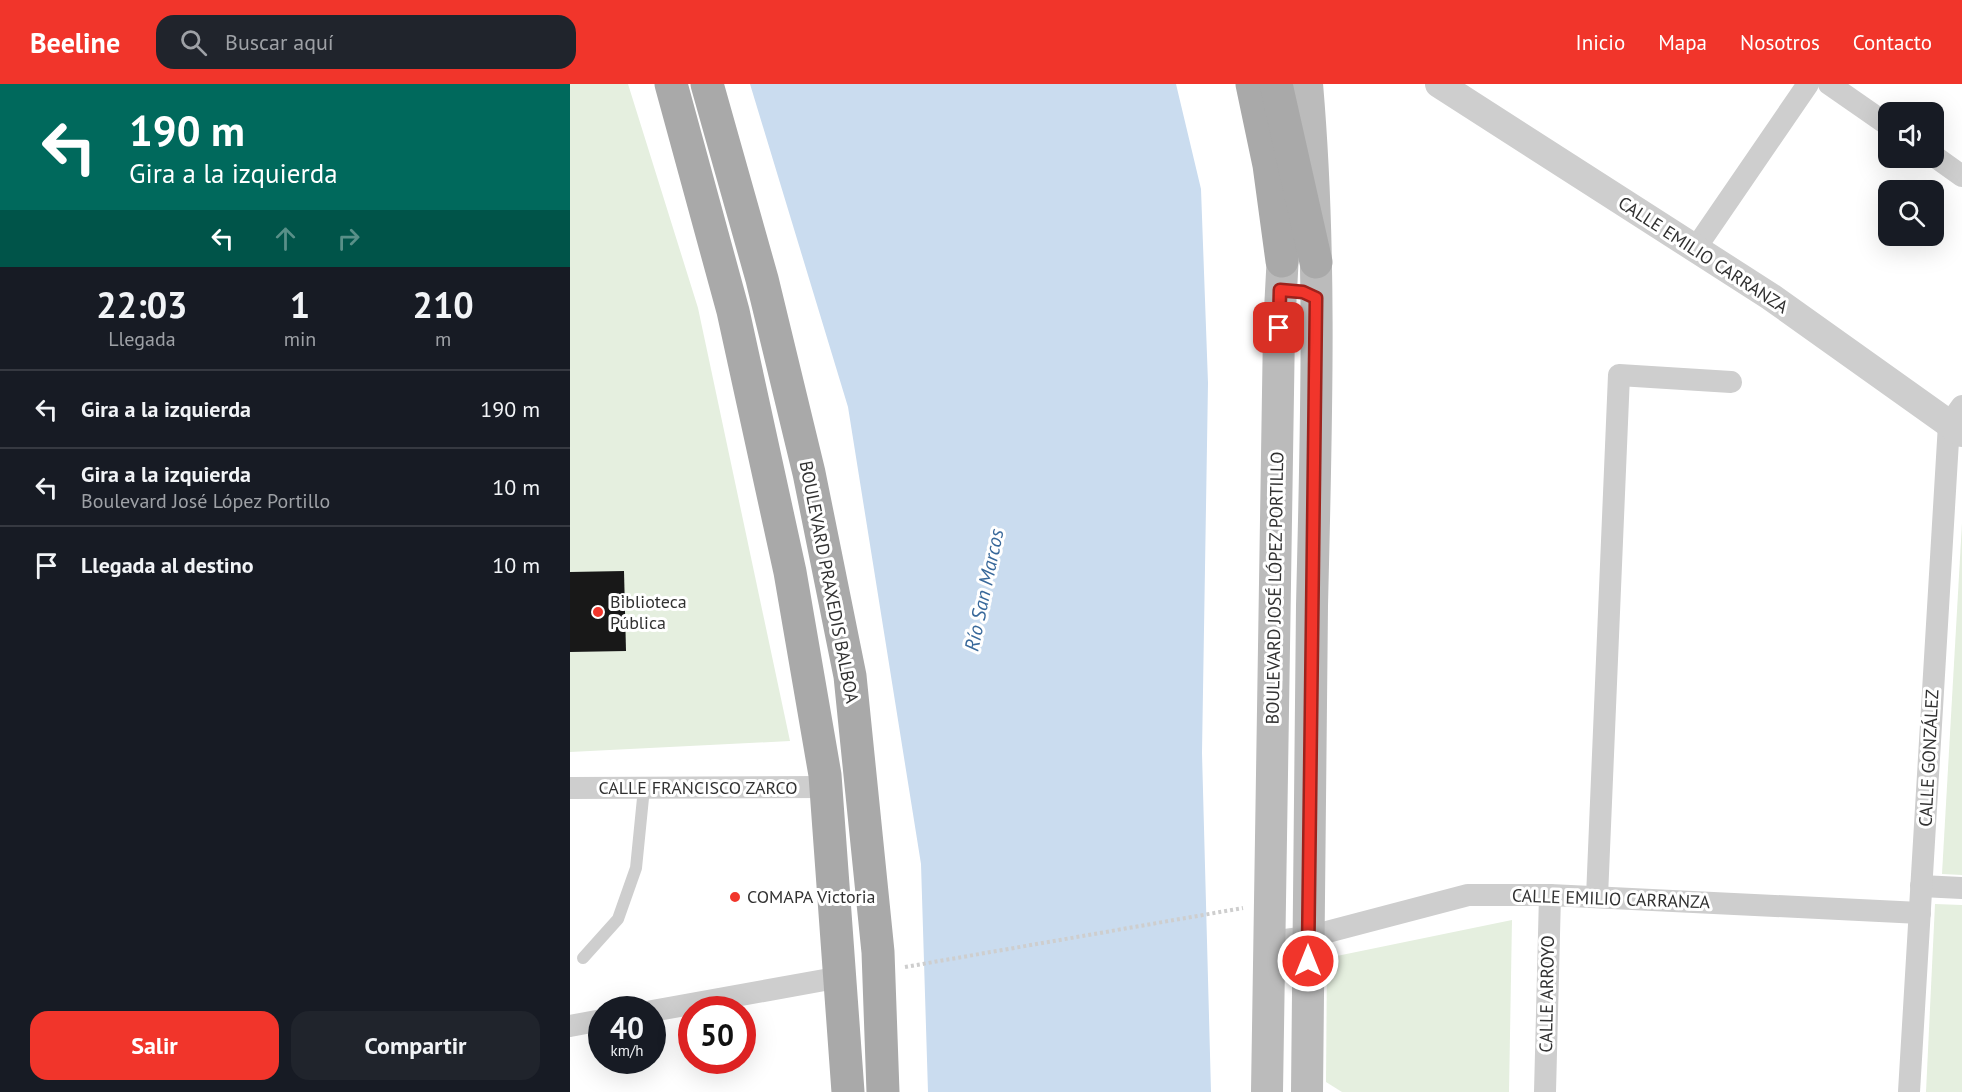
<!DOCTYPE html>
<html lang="es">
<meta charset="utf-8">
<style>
:root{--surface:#171b24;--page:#20242c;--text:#f1f3f6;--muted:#9ea1a6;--line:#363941;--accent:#f1352b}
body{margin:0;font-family:"PT Sans",sans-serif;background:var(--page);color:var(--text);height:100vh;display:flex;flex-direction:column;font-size:22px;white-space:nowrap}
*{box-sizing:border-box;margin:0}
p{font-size:20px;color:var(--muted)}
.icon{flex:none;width:33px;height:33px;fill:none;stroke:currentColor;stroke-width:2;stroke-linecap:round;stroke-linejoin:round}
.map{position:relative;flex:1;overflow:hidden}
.drawer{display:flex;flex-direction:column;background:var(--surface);width:570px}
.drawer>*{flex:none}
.top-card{background:#00695c;color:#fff;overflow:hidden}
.fabs{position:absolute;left:1308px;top:18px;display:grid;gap:12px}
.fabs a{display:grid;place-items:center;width:66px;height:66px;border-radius:12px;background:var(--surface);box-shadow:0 6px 24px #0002;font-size:30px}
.speed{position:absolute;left:18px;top:912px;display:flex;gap:12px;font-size:30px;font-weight:700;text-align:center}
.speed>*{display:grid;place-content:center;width:78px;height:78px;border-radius:50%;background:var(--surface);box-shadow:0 6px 24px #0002;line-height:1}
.speed small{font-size:15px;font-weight:400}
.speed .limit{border:9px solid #d22;background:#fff;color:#111}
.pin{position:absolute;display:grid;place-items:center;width:51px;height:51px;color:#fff;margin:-26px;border-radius:12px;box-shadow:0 3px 9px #0006}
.me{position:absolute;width:66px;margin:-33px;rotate:0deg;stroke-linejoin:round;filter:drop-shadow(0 0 4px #0008)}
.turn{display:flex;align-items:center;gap:21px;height:126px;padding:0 30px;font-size:27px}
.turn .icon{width:78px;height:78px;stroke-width:2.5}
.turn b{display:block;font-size:42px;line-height:51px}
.lanes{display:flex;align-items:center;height:57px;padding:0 30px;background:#0003;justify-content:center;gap:30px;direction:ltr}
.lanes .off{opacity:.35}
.eta{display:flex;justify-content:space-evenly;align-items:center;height:102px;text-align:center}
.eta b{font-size:36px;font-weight:800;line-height:42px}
.button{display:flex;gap:12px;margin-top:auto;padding:12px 30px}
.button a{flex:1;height:69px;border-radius:18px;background:var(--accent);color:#fff;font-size:24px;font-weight:800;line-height:69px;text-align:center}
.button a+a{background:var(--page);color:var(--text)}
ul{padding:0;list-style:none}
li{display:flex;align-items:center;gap:18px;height:78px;padding:0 30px;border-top:2px solid var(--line)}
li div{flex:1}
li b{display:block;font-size:22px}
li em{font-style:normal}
header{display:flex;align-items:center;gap:36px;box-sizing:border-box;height:84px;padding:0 30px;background:var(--accent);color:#fff}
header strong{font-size:28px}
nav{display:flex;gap:33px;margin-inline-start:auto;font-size:21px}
.search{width:420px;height:54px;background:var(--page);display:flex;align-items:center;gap:15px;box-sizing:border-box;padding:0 21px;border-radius:18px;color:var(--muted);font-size:22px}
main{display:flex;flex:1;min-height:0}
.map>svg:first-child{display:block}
</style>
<header>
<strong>Beeline</strong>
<div class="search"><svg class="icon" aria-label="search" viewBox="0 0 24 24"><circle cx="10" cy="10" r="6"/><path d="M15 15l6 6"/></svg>Buscar aquí</div>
<nav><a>Inicio</a><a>Mapa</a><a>Nosotros</a><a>Contacto</a></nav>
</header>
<main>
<section class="drawer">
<div class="top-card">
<div class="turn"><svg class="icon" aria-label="left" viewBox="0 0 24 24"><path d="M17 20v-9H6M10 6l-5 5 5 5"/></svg><div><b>190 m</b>Gira a la izquierda</div></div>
<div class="lanes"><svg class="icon" aria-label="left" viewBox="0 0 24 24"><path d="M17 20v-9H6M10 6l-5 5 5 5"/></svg><svg class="icon off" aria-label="ahead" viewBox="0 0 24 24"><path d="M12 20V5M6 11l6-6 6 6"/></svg><svg class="icon off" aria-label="right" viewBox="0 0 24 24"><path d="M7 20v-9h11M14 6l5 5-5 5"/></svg></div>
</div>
<div class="eta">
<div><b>22:03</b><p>Llegada</p></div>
<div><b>1</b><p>min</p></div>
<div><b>210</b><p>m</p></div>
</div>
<ul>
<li><svg class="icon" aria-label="left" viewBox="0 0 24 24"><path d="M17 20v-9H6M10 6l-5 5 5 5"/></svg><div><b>Gira a la izquierda</b></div><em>190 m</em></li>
<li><svg class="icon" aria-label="left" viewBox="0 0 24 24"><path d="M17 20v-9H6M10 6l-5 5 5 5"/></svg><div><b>Gira a la izquierda</b><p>Boulevard José López Portillo</p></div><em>10 m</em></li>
<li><svg class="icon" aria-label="arrive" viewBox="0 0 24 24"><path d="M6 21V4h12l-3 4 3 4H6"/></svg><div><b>Llegada al destino</b></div><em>10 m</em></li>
</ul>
<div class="button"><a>Salir</a><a>Compartir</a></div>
</section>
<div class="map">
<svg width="1392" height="1008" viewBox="0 0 1392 1008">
<rect width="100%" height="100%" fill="#fff"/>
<g fill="#e5efdf">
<path d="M0,0H58L128,224L220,657L0,668Z"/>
<path d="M1392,439V791L1372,790Z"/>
<path d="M1365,820L1392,821V1008H1356Z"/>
<path d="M942,836L939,1008H772L756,998L757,874Z"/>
</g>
<path fill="#cadcef" d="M180,0H606L631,105L638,299L632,669L641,1008H358L351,780L278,323Z"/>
<path fill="#181818" d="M54,487L56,567L0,568V488Z"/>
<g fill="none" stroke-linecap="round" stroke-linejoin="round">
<path stroke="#cecece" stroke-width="4" stroke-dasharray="3 3" stroke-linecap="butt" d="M335,883L673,824"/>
<path stroke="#cecece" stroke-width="12" d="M13,874L48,835L66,784L74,704"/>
<g stroke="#cecece" stroke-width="22">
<path d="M1259,0L1318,41"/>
<path d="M1364,72L1392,92"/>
<path d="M1125,165L1238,0"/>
<path d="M0,704L256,703"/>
<path d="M1351,802L1392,804"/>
<path d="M1027,813L1049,291L1161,298"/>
<path d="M699,858L738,853L898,811H980L1350,829"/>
<path d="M82,927L271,893"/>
<path d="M0,942L32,936"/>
<path d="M975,1008L980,811"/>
<path d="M1339,1008L1379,340L1392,322"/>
</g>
<path stroke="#cecece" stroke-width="28" d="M869,0L1201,213L1392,349"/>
<g stroke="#bbb" stroke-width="32">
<path d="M697,1008L709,245L714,151"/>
<path d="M737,1008C738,846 739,684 742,522C746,348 752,173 737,0"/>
</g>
<g stroke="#a9a9a9" stroke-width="33">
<path d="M101,0L163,227L220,488L255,691L278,1008"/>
<path d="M137,0L192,195L239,389L280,592L308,868L313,1008"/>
<path d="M682,0L699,81L712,177"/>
<path d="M706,0L746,178"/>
</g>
</g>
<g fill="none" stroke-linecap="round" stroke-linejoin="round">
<g stroke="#9d221c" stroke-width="15">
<path id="route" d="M709,244L710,206L733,208L746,214L738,877"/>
</g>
<use href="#route" stroke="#f1352b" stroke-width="10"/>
</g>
<g fill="#f1352b" stroke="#fff" stroke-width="2">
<circle cx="28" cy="528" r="6"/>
<circle cx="165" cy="813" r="6"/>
</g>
<g text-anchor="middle" stroke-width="6" stroke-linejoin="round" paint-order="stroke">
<g font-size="18" fill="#313131" stroke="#fff">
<text transform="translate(1133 171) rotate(33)" y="6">CALLE EMILIO CARRANZA</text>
<text transform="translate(259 498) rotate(79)" y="6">BOULEVARD PRAXEDIS BALBOA</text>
<text transform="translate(705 504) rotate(-89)" y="6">BOULEVARD JOSÉ LÓPEZ PORTILLO</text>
<text transform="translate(1359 674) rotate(-87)" y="6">CALLE GONZÁLEZ</text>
<text x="128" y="710">CALLE FRANCISCO ZARCO</text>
<text transform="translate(1041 815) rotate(2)" y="6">CALLE EMILIO CARRANZA</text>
<text transform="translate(977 910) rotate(-89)" y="6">CALLE ARROYO</text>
</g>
<g font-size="18" fill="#313131" stroke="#fff" text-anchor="start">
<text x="40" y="524">Biblioteca<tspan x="40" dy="21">Pública</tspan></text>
<text x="177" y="819">COMAPA Victoria</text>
</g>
<g font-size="20" font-style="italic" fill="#38689a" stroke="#fff">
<text transform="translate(414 506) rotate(-78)" y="7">Río San Marcos</text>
</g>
</g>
</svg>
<div class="fabs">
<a><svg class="icon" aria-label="sound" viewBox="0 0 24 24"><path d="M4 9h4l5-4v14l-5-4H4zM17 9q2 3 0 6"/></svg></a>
<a><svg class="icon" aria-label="search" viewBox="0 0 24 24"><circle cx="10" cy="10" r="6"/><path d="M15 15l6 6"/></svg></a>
</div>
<div class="speed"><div>40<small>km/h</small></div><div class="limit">50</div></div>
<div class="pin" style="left:709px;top:244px;background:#d93025"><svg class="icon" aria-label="arrive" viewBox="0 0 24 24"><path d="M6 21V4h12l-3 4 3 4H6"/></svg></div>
<svg class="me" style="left:738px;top:877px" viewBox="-20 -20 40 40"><circle r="17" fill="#f1352b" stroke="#fff" stroke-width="3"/><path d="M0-11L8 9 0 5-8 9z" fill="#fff"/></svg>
</div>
</main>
